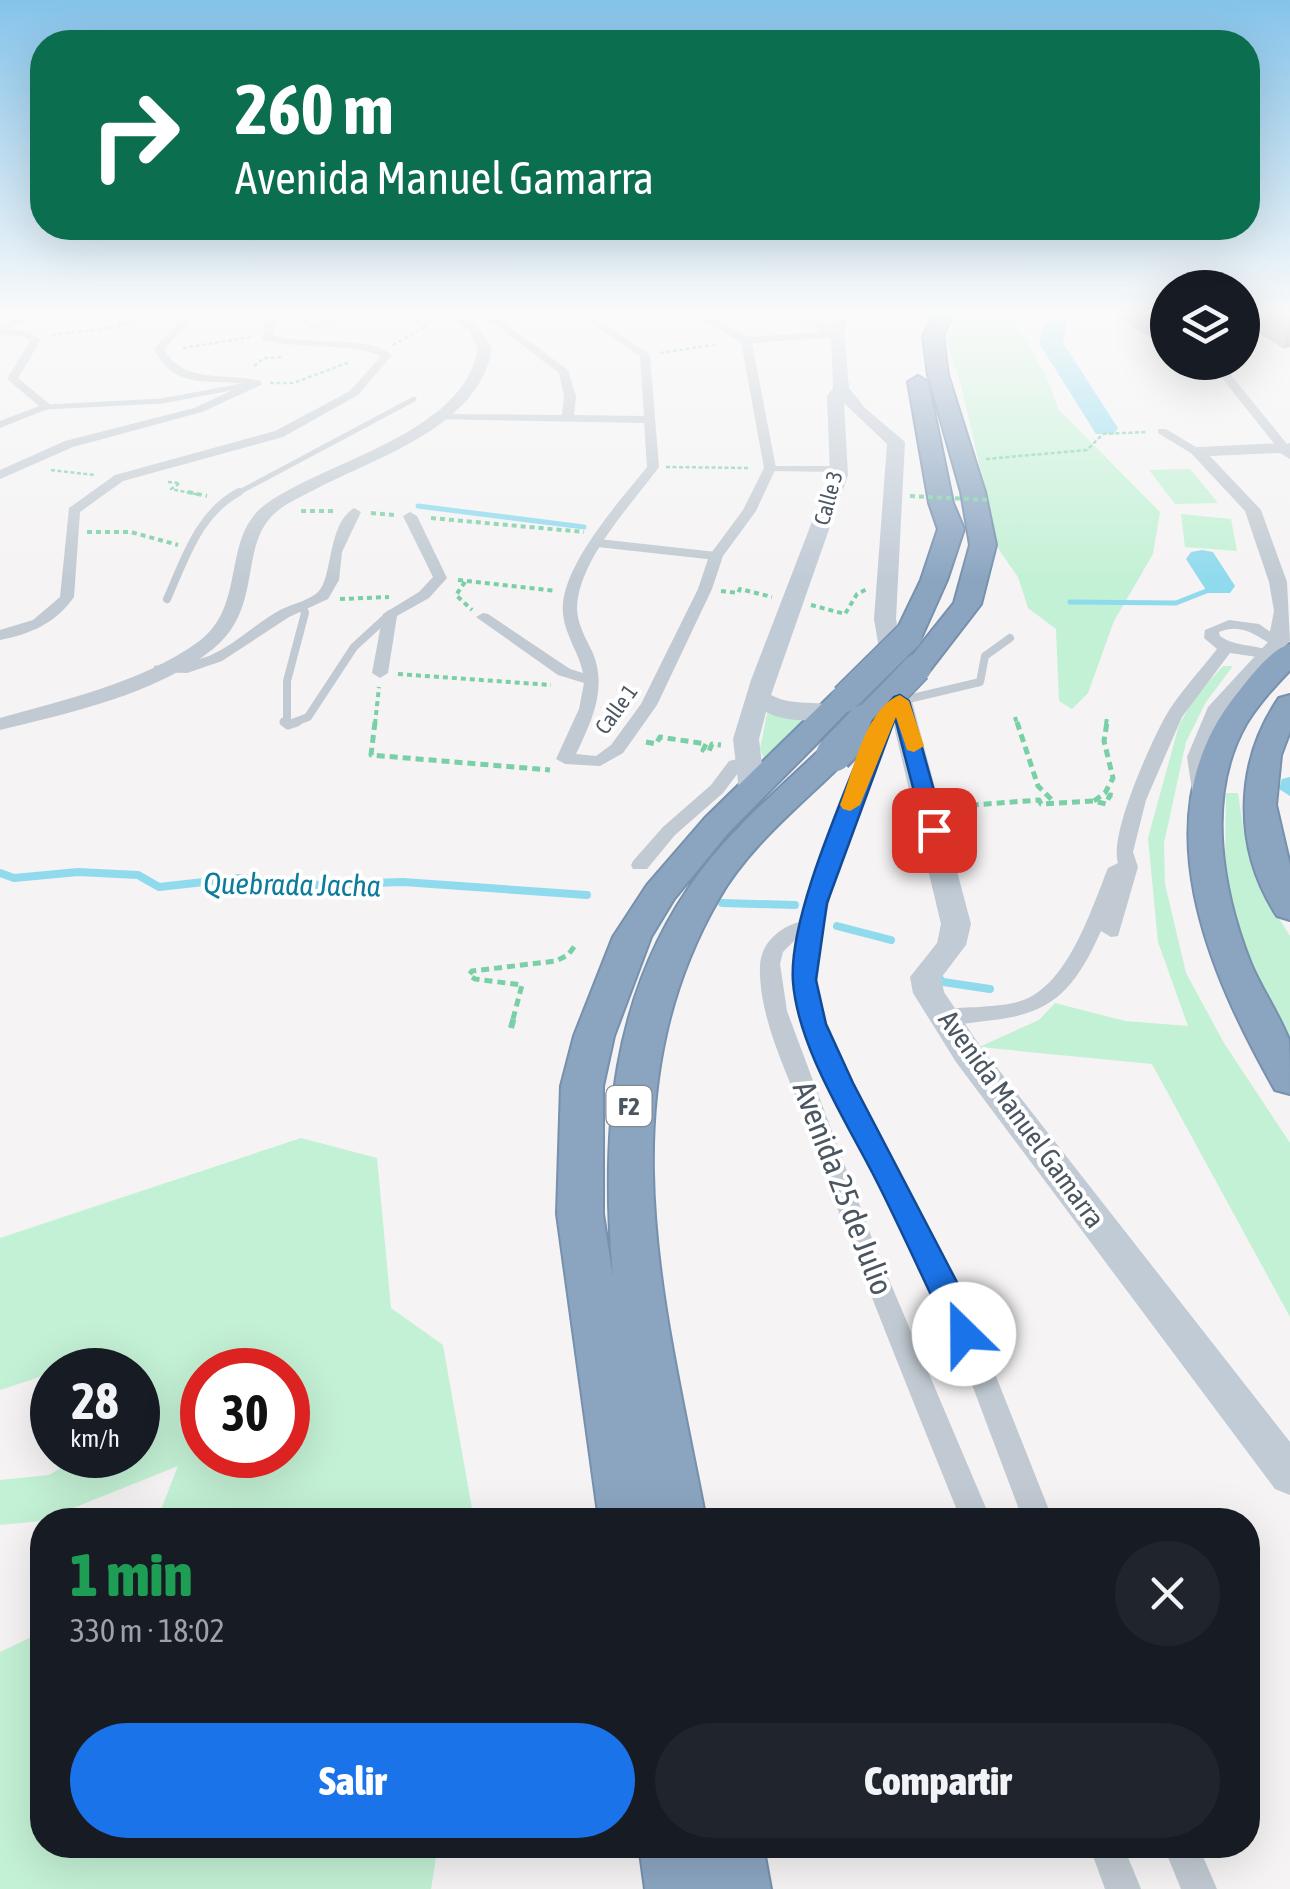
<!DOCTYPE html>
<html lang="es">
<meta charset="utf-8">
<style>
:root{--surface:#171b24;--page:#20242c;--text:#f1f3f6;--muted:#9ea1a6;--accent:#1a73e8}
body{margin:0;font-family:"Asap Condensed",sans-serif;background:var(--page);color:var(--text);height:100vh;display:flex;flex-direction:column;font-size:38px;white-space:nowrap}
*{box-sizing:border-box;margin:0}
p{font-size:32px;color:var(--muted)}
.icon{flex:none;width:55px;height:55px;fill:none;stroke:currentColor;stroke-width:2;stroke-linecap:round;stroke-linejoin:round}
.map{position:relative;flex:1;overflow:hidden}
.panel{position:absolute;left:30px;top:1508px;width:1230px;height:350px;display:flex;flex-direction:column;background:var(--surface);border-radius:40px;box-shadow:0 10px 40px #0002}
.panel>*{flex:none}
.hud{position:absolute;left:30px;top:30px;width:1230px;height:210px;border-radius:40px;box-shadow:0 10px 40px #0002;background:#0b6e4f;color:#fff;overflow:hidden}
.buttons{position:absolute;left:1150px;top:270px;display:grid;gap:20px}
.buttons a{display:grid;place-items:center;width:110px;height:110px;border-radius:50%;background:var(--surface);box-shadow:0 10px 40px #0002;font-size:50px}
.speed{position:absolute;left:30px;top:1348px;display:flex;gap:20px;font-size:50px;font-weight:700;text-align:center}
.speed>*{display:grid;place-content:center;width:130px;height:130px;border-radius:50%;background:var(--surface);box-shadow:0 10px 40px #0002;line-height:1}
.speed small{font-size:25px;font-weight:400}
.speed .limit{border:15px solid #d22;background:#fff;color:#111}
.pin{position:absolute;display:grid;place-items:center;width:85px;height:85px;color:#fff;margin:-42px;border-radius:20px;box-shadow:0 5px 15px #0006}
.me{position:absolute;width:110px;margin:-55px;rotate:337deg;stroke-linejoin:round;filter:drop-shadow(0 0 8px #0008)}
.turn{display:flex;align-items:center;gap:35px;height:210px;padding:0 40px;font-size:45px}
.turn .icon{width:130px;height:130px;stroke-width:2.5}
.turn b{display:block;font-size:70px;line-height:85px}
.round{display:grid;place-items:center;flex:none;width:105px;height:105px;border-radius:52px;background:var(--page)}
.summary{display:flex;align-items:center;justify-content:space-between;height:170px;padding:0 40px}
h1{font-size:60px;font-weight:800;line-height:75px;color:#1e9e55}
.primary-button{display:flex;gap:20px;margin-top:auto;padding:20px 40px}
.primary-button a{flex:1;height:115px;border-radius:60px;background:var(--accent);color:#fff;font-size:40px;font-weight:800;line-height:115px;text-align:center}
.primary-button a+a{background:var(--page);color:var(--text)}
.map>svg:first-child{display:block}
</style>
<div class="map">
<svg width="1290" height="1889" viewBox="0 0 1290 1889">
<rect width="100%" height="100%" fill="#f5f3f3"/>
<g fill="#c3f1d5" fill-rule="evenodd">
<path d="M962,315H1039L1010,322L1025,338L1045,374L1059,410L1160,512L1153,554L1114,621L1088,693L1072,709L1059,701L1056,629L1028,608L1018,577L999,550L960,381L945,338Z"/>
<path d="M1190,469L1218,503L1175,504L1149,470Z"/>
<path d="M1181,514L1231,519L1237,551L1185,547Z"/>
<path d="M1223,666H1233L1206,702L1186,742L1164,843L1165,884L1186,973L1224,1043L1290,1143V1317L1152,1064L979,1047L1039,1020L1055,1003L1125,1021L1188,1026L1158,942L1148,838L1179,725L1195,697Z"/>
<path d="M767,713L803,720L764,759L760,749Z"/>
<path d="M1226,793H1238L1245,838L1261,890L1290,936V1045L1247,954L1225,873Z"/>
<path d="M301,1138L377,1158L391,1308L443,1345L474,1520H157L178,1466L41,1521L0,1525V1480L49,1475L82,1455H138V1422L142,1419L138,1410V1370H116L107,1355L0,1390V1238ZM202,1370H288V1455H202Z"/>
<path d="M42,1632V1845H438L431,1889H0V1652Z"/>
</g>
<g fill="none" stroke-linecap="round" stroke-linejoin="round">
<g stroke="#90daee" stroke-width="5">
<path d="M418,506L584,527"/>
<path d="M1070,602L1176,603L1219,586"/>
</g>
<g stroke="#90daee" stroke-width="8">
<path d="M0,873L14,878L78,872L138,875L159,887L240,878L311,885L403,882L587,895"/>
<path d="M722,903L795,905"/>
<path d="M837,926L891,940"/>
<path d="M935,974L943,982L990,989"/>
</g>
<path fill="#90daee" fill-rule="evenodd" d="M1290,777V796L1279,789L1282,779Z"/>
<g fill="#90daee" fill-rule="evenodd">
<path d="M1056,317L1067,324L1063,343L1118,428L1114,434H1096L1039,343L1045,324Z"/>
<path d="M1202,550L1213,552L1235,586L1230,593H1208L1186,559L1191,552Z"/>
</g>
<g stroke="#7690ad" stroke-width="4">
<g id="motorway">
<path d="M934,315H953L943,336L948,375L985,492L996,545L981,604L927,674H907L902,668L954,603L970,545L961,492L928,375L923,336Z"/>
<path d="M918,376L928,382L953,503L964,529L947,580L922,636L918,642H898L894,636L921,580L938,529L929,503L908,382Z"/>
<path d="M1290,644V670C1274,687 1258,704 1246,724C1205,796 1222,891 1251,964C1262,990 1279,1014 1289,1040C1290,1055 1290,1078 1290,1094L1275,1090C1209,973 1140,817 1235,696C1249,679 1269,650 1290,644Z"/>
<path d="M845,689L856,692L860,698L856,704L729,832L674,899L651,937L614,1036L603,1086V1214L613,1278C601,1133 609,994 700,872C735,826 781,787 823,747H845L850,754L845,761C802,804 748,846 718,900C604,1099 666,1310 706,1520H599L557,1214L561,1086L574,1036L613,937L647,885L705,818L834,692Z"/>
<path d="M1290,695V731L1281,755L1276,805L1290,865V920L1277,916C1233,848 1234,764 1279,698Z"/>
<path d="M639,1845H763L771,1889H645Z"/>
</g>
</g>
<g stroke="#7ad0a6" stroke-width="2.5" stroke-dasharray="4 2.5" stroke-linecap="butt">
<path d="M310,327L360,315"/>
<path d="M52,335L119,327L126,325L117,324L165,315"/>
<path d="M393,345L427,326L403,315"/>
<path d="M183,348L251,337"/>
<path d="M660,353L718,344"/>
<path d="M254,366L264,358L282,357"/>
<path d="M270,383H293L350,362"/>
<path d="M986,459L1087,450L1103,434L1146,432"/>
<path d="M666,467L750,468"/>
<path d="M51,470L95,475"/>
<path d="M168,482L180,483L171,489L200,495"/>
</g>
<g stroke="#7ad0a6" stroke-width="4" stroke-dasharray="5 4" stroke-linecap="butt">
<path d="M188,492L207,496"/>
<path d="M301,511H335"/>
<path d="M371,513L395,515"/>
<path d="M431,518L584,532"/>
<path d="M87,532H131L178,545"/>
<path d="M458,580L556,591"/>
<path d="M465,582L456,595L472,610"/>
<path d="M721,591L738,593L740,589L772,597"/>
<path d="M340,599L389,597"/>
<path d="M811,605L845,614L857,594L867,589"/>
<path d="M398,674L551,685"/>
<path d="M1015,717L1017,724"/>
<path d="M375,724L379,687"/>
<path d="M1106,724L1107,718"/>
</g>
<g stroke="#7ad0a6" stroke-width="5" stroke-dasharray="8 5" stroke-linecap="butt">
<path d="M375,722L371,755L550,770"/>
<path d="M1017,722L1038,786L1054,802"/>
<path d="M646,742L656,744L660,737L706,744L703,750L709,751L712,744L721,745"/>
<path d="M950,799H957L959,806L1039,800L1041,804L1094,801L1106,804L1110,795L1117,796"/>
<path d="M1094,801L1105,793L1113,778L1104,741L1107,722"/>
<path d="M513,1019L522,985L475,979L469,975L472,971L556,961L568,955L577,943"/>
</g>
<path stroke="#7ad0a6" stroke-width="6" stroke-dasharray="9 6" stroke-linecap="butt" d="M511,1028L514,1017"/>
<g stroke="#c1cad2" stroke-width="5">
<path d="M47,407L162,401L257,383"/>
<path d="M234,495L414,399"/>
</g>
<g stroke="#c1cad2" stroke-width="8">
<path d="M598,543L716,556"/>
<path d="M167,599C185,559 198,514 239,492"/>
<path d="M900,701L980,682L985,656L1010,638"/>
<path d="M287,724V681L305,613L303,607"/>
<path d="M290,724L308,717L354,647L390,614"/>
</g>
<path stroke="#c1cad2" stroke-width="9" d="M284,722L288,725L297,722"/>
<path fill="#c1cad2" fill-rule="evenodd" d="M767,466H839L844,469L839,472L770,471L765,468Z"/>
<g fill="#c1cad2" fill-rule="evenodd">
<path d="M27,315H43L8,329L29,331L41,340L18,378L53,407L0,428V421L39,406L7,379L30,341L23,336L0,335V325Z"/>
<path d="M176,315H187L191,321L164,349C183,385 227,372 261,381V385L202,412L73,447L0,479V470L65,441L194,408L246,384C208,379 174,390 154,349L181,321Z"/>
<path d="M267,315H277L272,335C306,346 365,334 392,355L358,395L283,437L123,481L80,512L74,597C56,623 31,634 0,640V630L33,620L60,597L69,508L115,475L275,431L350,391L381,356C347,341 300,351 262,339Z"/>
<path d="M482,315H494L568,370L576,396L574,415L644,416L640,356L579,315H591L650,355L659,467C632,504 579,559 577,607C577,623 585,637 592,651C608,688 592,720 576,754L596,756L611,745L641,704L698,589L709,556L743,510L764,468L741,342L692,315H706L748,337L839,331L844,334L839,337L752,343L776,468L756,511L723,556L712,589L657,705L623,753L600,766L565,764L556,759L579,709L584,683L558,675L476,617L483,613L488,614L570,669L583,673C579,653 565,635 563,614C558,569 620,501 647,467L644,423L431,419L429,417L435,414L562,415L564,396L559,373Z"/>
<path d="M1218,369H1226L1287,444L1290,443V451H1280L1218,373Z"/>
<path d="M1158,429H1166L1204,452L1194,455L1158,433Z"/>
<path d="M354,508L361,512L342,552L339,580L328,599L289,617L222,661L187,673L154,672V666C173,662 190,663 209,656C235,645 257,622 282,609C293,604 310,600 318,592C333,578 327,524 354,508Z"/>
<path d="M410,512L417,516L447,578L429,598L397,616L388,673L380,678L372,673L383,614L419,592L433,577L403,516Z"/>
<path d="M1229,620L1259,624L1285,642L1277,647C1256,637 1244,622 1219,632L1220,636C1236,648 1257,643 1272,653L1264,658L1230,653L1182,717L1146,800L1133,852L1138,867L1118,936L1111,937L1101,931C1074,991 1052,1015 985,1021C970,1023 953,1026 939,1022L935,1017C945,1006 965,1008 979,1007C995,1006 1012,1005 1026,999C1069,981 1092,908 1108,868L1118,863C1109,834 1150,745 1165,717C1179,693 1200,671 1217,649L1204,638L1205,630Z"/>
<path d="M892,705L900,710L872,764L842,849L821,937L816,998L846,1074L974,1321L1053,1520H1023L948,1321L810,1044C794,1003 793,977 801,934L783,952L780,964L787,1011L876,1249L991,1520H961C908,1389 855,1258 806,1124C789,1075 758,1019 760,965C761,941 784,924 804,921C822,847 844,770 886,707Z"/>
<path d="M750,756L756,757V765L741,769L723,793L675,835L647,869H633L631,865L633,861L663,827L711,785L729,761Z"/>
<path d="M1089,1845H1123L1141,1889H1105Z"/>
<path d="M1163,1845H1198L1217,1889H1181Z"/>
</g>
<g fill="#c1cad2" fill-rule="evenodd">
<path d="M449,315C473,315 480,329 492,348C480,427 376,457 314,490C301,497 286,503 275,513C238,546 264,608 213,649C156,694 70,713 0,730V718C66,699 141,683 198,642C248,606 220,537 266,504C329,459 464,434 478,348L469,331Z"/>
<path d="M836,315H848L844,337L833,334Z"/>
<path d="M1284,443L1290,445V459L1280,453L1210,456L1261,510L1287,582L1290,641L1227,709L1209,757L1215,797L1204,804L1193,797L1187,757L1208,707L1268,642L1274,611L1269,582L1245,511L1190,452L1198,447Z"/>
</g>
<path fill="#c1cbd6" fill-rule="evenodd" d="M792,315H812L844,331L849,388L865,408L905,442L896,619L912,701L971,924L966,945L941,978L944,992L980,1046L1290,1442V1495L1275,1489L956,1062L913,993L910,977L937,943L941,924L888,701L874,619L887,444L844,403L848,475L771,695C796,709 829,697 844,711C830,725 783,722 766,712L759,739L765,790L752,798L739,790L733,739L751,680L830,475L827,396L833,388L831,336Z"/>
<use href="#motorway" fill="#8ba5c1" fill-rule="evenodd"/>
<g stroke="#7690ad" stroke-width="31" stroke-linecap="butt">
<g id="motorway-bridge-far1">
<path d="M845,698L908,636"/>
<path d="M863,724L917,668"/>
</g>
</g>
<g stroke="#7690ad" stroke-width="40" stroke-linecap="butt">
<path id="motorway-bridge" d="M834,754L865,722"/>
</g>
<path stroke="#7ad0a6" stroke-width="4" stroke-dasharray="5 4" stroke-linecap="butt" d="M910,496L987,500"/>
<use href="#motorway-bridge-far1" stroke="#8ba5c1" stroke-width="28"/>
<use href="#motorway-bridge" stroke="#8ba5c1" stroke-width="35"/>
</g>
<g fill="#b0b2b7">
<path d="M1116,315H1168V348H1166Z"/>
<path d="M1242,315H1290V347L1283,348L1242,323Z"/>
</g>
<path fill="#909195" d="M1290,326V347L1283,348Z"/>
<g fill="#cdcfd5" stroke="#909195" stroke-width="2.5">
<path d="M1155,315H1168V323Z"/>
<path d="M1272,315H1290V326Z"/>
</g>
<linearGradient id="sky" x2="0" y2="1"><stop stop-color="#85c3ea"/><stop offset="0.54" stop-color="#fafafa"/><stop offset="1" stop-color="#fafafa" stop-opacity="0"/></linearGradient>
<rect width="1290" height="580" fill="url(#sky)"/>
<path fill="#1a73e8" stroke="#114b97" stroke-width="2.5" d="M900,695L909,701L945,830L934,836L924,830L895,718L827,903L816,980L826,1024L853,1083L960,1288L979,1334L975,1343L964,1347L954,1343C927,1288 903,1233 875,1178C846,1121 798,1047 793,982C788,915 848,787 873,721L894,697Z"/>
<path fill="#f59e0b" d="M900,695L909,701L924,746L914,752L907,750L896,717L860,805L850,811L843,809L840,805C853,773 865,708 900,695Z"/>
<g text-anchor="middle" stroke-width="8" stroke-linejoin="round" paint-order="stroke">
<g font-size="22" fill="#4a5661" stroke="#fff">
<text transform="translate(828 498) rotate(-75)" y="8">Calle 3</text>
<text transform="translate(616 709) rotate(-54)" y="8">Calle 1</text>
</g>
<rect fill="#fff" stroke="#808990" stroke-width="2.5" x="606.5" y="1086" width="45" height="40" rx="8"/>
<g font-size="25" font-weight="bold" fill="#4a5661">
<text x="629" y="1115">F2</text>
</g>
<g font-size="28" fill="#4a5661" stroke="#fff">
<text transform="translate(1022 1119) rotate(54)" y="10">Avenida Manuel Gamarra</text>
</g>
<g font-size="30" font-style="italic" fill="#0c7c9b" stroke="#fff">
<text transform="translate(292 885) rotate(1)" y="10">Quebrada Jacha</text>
</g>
<g font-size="32" fill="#4a5661" stroke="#fff">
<text transform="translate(843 1188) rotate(69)" y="11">Avenida 25 de Julio</text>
</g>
</g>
</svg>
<div class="buttons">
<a><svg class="icon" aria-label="layers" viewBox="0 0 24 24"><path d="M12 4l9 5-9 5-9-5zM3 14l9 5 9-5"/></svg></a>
</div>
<div class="speed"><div>28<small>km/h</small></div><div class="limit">30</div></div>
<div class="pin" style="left:934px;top:830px;background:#d93025"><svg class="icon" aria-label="arrive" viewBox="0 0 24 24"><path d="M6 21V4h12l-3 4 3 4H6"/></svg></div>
<svg class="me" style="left:964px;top:1334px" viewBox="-20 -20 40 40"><circle r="19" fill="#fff"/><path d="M0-13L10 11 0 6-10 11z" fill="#1a73e8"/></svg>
<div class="hud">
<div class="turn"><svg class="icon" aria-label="right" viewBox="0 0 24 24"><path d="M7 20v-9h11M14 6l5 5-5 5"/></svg><div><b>260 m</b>Avenida Manuel Gamarra</div></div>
</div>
<section class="panel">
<div class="summary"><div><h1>1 min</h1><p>330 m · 18:02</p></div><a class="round"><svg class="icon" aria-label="close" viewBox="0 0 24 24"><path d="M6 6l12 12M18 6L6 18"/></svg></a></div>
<div class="primary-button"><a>Salir</a><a>Compartir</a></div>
</section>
</div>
